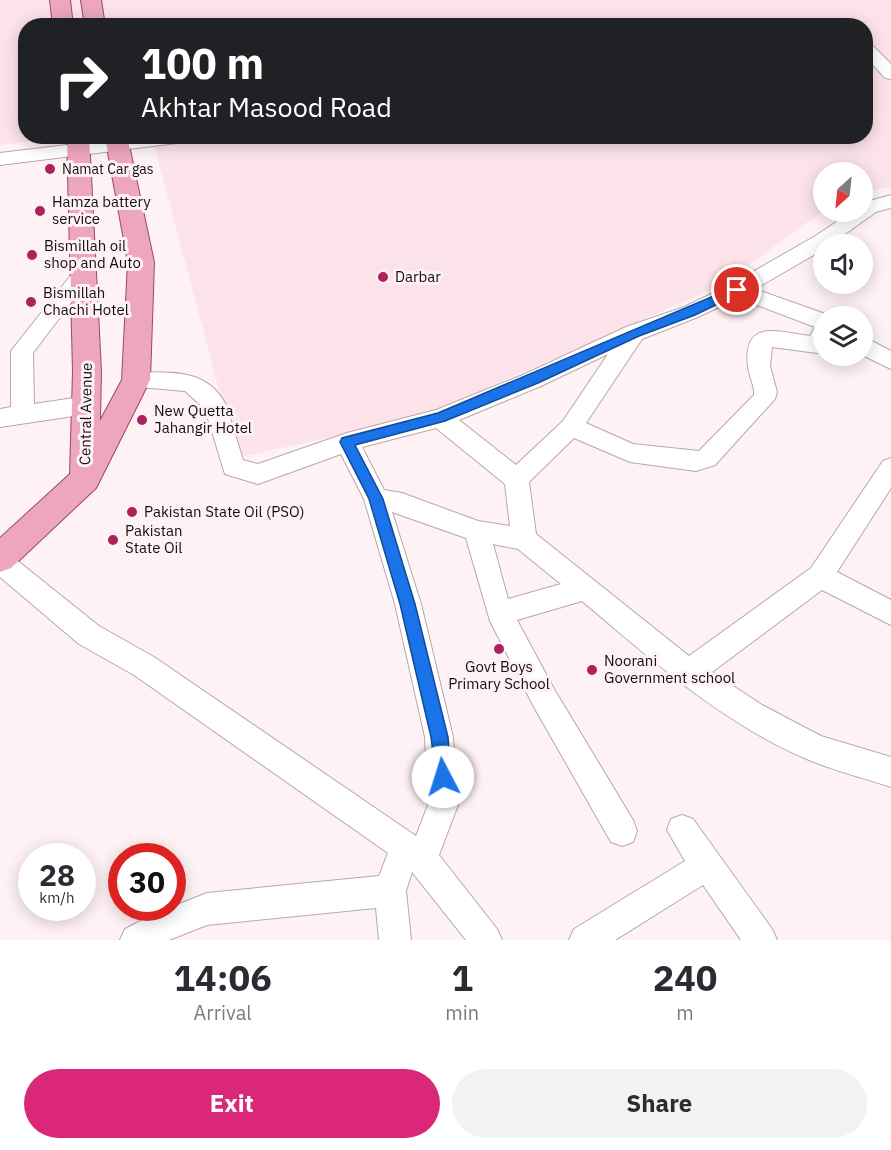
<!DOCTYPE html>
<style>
:root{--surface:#fff;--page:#f2f2f3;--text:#2b2b33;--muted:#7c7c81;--accent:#db2777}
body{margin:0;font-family:"IBM Plex Sans",sans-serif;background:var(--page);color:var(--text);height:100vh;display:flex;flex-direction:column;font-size:22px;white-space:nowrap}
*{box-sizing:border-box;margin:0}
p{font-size:20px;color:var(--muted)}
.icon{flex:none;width:33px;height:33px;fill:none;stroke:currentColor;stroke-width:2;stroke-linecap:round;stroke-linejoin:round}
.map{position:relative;height:940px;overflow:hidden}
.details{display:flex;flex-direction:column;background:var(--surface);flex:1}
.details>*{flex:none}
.top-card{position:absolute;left:18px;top:18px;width:855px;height:126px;border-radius:24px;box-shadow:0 3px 15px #0003;background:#202124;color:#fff;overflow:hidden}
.needle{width:39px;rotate:207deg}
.buttons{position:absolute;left:813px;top:162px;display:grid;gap:12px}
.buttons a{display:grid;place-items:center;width:60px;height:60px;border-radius:50%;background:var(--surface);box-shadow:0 3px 15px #0003;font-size:30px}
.speed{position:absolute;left:18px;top:843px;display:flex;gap:12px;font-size:30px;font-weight:700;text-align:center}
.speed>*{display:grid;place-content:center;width:78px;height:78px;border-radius:50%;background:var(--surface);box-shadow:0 3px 15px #0003;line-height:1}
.speed small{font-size:15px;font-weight:400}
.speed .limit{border:9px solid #d22;background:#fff;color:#111}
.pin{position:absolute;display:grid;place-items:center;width:51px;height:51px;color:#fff;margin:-26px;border:3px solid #fff;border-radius:50%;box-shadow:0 2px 6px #0007}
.me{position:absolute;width:66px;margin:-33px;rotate:355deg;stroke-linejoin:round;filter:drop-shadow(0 0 4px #0008)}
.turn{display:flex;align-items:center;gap:21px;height:126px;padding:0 24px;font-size:27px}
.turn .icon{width:78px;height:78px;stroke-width:2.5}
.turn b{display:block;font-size:42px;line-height:51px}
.eta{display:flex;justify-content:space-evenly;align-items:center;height:102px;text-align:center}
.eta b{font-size:36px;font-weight:800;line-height:42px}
.cta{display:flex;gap:12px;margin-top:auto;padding:12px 24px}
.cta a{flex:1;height:69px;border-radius:36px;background:var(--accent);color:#fff;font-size:24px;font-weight:800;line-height:69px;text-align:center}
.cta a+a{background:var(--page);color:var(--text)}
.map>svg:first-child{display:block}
</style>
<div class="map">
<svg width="891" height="940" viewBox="0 0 891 940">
<rect width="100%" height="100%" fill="#fff2f5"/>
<path fill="#fce3e9" d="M0,0H891V187L863,193L862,172H824L823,211L722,285L423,416L237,458L152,137L866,136V26H26V136L72,137L0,145Z"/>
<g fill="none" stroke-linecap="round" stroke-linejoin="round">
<g stroke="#b7a7ab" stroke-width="2">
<g id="minor">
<path d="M866,44L873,46L891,64V79L885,78L866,57Z"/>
<path d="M142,136H202L193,141L0,165V153Z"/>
<path d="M891,195V208L876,212L831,244H824V249L755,289L831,316H824V351L817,353L772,347L770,366L777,392L775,399L715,465L696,471L630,462L574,438L529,482L536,534L689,656L811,568L883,461L891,458V488L837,572L891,600V625L822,590L712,672L762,705L821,736L891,757V787C864,778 835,771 809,760C723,724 652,660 582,601L517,620L554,689L633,820L637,831L633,842L622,846L611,842L534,707L490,621L466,538L392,512L421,604L453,737L458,805L439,855L497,929L502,940H466L412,872L406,891L411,940H379L376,908L207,925L169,940H120L125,929L154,914L207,893L379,876L388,853L134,675L79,644L0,577V551L9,554L99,626L154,657L416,836L428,805L425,737L395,604L364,499L341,454L258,484L225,474L205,409L185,391L128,386L125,380L128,374L136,372C172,373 207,368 226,405L243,460L258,464L347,433L436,410L525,374L626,327L684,307L730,285L817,235L851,212H862V203ZM738,298L815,327L810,336C779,332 742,318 748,367C749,377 755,386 754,395L699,451L633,444L586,423L642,339L698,317ZM608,354L563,421L516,465L459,420L541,386ZM436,428L505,484L510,526L478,521L402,493L384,490L362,447ZM493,544L518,549L561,584L508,599Z"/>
<path d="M82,268L89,270L92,275L33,353L34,404L87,396L95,399L98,405L95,411L87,414L0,427V409L11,407V351L75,270Z"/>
<path d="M862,336L891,351V369L862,355Z"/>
<path d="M682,815L693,819L772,929L777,940H741L703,885L615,940H569L574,929L685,861L667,830L671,819Z"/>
</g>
</g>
<g stroke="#994a64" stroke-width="2">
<g id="major">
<path d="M50,0H70L73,26H53Z"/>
<path d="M81,0H101L105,26H85Z"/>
<path d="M67,136H89L101,371L100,421L122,380L128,262L105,136H127L154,262L150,380L96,488L11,568L0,572V538L70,474L73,371Z"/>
</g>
</g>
<use href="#minor" fill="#fff" fill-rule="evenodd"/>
<use href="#major" fill="#eda6be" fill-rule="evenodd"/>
</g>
<path fill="#1a73e8" stroke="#114b97" stroke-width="1.5" d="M737,286L741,287V293L695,315L639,336L538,383L445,421L355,445L383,499L415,604L448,737L451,777L449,783L443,785L437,783L431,737L400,604L369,499L340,442L342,438L438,413Z"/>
<g fill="#ae215e" stroke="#fff2f5" stroke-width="2">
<circle cx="50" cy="169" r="6"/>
<circle cx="40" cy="211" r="6"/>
<circle cx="32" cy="255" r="6"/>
<circle cx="383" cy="277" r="6"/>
<circle cx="31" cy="302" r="6"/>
<circle cx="142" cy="420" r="6"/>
<circle cx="132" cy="512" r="6"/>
<circle cx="113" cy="540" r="6"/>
<circle cx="499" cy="649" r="6"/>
<circle cx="592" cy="670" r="6"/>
</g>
<g text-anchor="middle" stroke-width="6" stroke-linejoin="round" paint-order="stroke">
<g font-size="14" fill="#130e10" stroke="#fff2f5" text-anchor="start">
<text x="62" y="174">Namat Car gas</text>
</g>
<g font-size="15" fill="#130e10" stroke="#fff2f5" text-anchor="start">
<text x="52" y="207">Hamza battery<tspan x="52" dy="17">service</tspan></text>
<text x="44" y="251">Bismillah oil<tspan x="44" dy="17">shop and Auto</tspan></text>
<text x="395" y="282">Darbar</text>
<text x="43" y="298">Bismillah<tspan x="43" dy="17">Chachi Hotel</tspan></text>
<text x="154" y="416">New Quetta<tspan x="154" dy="17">Jahangir Hotel</tspan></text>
<text x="144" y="517">Pakistan State Oil (PSO)</text>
<text x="125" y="536">Pakistan<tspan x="125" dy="17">State Oil</tspan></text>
<text x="604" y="666">Noorani<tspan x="604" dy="17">Government school</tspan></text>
<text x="499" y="672" text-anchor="middle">Govt Boys<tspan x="499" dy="17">Primary School</tspan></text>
</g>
<g font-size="15" fill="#130e10" stroke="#fff2f5">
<text transform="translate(86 414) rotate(-89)" y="5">Central Avenue</text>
</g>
</g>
</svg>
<div class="buttons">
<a><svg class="needle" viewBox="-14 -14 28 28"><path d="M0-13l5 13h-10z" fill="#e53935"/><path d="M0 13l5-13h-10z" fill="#7c7c81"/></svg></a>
<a><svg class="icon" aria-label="sound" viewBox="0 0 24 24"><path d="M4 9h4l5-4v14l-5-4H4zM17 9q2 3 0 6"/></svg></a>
<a><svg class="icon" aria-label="layers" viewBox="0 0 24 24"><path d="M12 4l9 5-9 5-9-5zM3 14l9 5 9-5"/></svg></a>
</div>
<div class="speed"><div>28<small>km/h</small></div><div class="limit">30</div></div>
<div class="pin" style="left:737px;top:290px;background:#d93025"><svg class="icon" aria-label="arrive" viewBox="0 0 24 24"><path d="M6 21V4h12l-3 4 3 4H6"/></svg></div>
<svg class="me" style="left:443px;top:777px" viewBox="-20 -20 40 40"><circle r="19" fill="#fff"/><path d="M0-13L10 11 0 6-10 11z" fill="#1a73e8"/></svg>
<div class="top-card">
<div class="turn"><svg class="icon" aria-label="right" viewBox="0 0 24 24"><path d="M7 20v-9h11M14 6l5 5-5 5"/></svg><div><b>100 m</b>Akhtar Masood Road</div></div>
</div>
</div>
<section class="details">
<div class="eta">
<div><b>14:06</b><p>Arrival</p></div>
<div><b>1</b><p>min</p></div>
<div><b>240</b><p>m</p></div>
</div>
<div class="cta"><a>Exit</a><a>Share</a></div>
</section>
